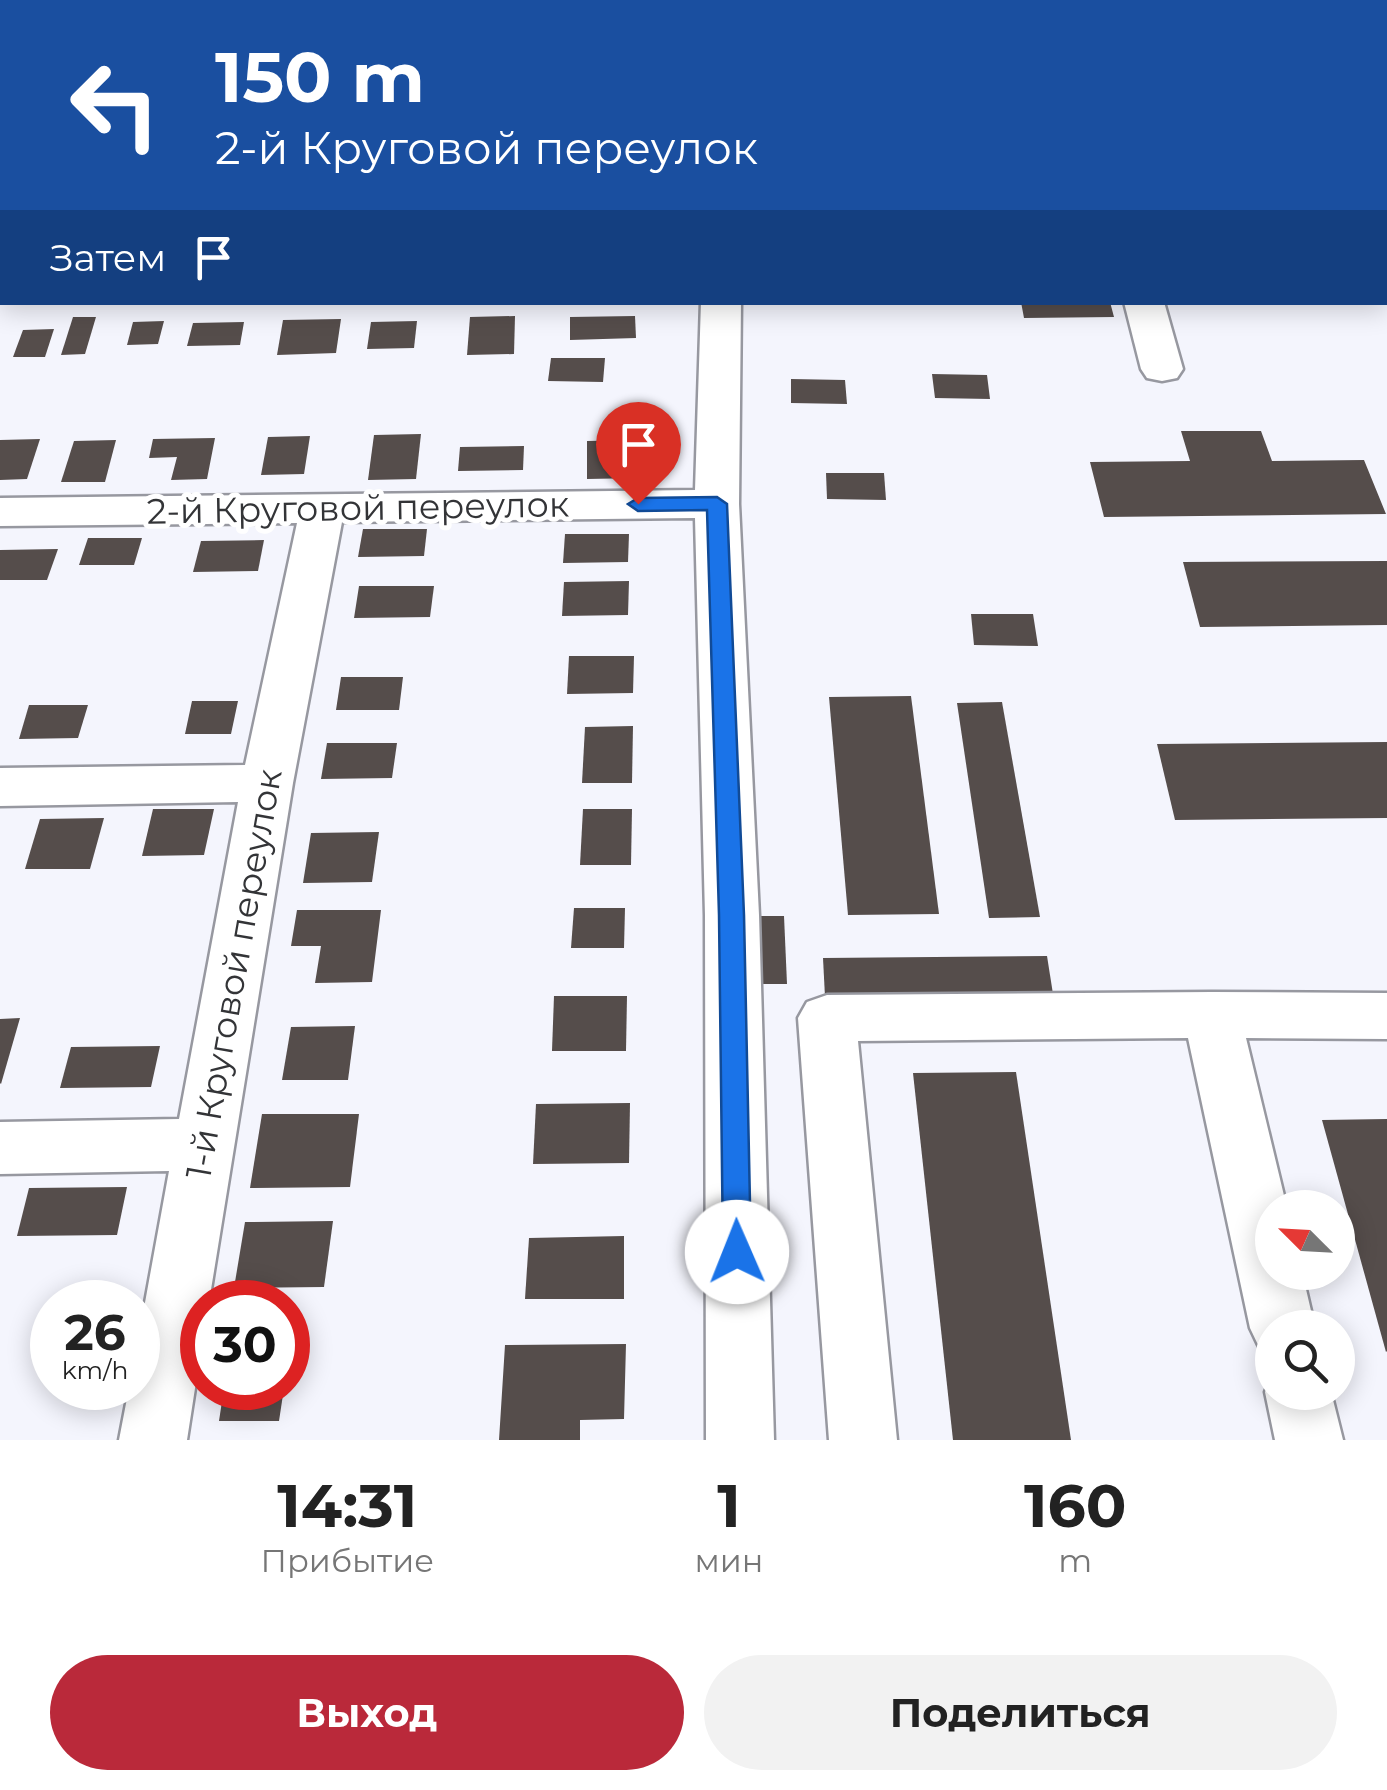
<!DOCTYPE html>
<html lang="ru">
<meta charset="utf-8">
<style>
:root{--surface:#fff;--page:#f2f2f2;--text:#222;--muted:#767676;--accent:#ba293a}
body{margin:0;font-family:Montserrat,sans-serif;background:var(--page);color:var(--text);height:100vh;display:flex;flex-direction:column;font-size:38px;white-space:nowrap}
*{box-sizing:border-box;margin:0}
p{font-size:32px;color:var(--muted)}
.icon{flex:none;width:55px;height:55px;fill:none;stroke:currentColor;stroke-width:2;stroke-linecap:round;stroke-linejoin:round}
.map{position:relative;height:1440px;overflow:hidden}
.panel{display:flex;flex-direction:column;background:var(--surface);flex:1}
.panel>*{flex:none}
.top-card{position:absolute;left:0px;top:0px;width:1388px;height:305px;box-shadow:0 5px 25px #0003;background:#1a4fa0;color:#fff;overflow:hidden}
.needle{width:65px;rotate:294deg}
.fabs{position:absolute;left:1255px;top:1190px;display:grid;gap:20px}
.fabs a{display:grid;place-items:center;width:100px;height:100px;border-radius:50%;background:var(--surface);box-shadow:0 5px 25px #0003;font-size:50px}
.speed{position:absolute;left:30px;top:1280px;display:flex;gap:20px;font-size:50px;font-weight:700;text-align:center}
.speed>*{display:grid;place-content:center;width:130px;height:130px;border-radius:50%;background:var(--surface);box-shadow:0 5px 25px #0003;line-height:1}
.speed small{font-size:25px;font-weight:400}
.speed .limit{border:15px solid #d22;background:#fff;color:#111}
.pin{position:absolute;display:grid;place-items:center;width:85px;height:85px;color:#fff;margin:-102px -42px;border-radius:50% 50% 50% 0;rotate:-45deg;box-shadow:0 0 10px #0007}
.pin .icon{rotate:45deg}
.me{position:absolute;width:110px;margin:-55px;rotate:359deg;stroke-linejoin:round;filter:drop-shadow(0 0 8px #0008)}
.turn{display:flex;align-items:center;gap:35px;height:210px;padding:0 50px;font-size:45px}
.turn .icon{width:130px;height:130px;stroke-width:2.5}
.turn b{display:block;font-size:70px;line-height:85px}
.then{display:flex;align-items:center;height:95px;padding:0 50px;background:#0003;gap:20px;font-size:38px}
.eta{display:flex;justify-content:space-evenly;align-items:center;height:170px;text-align:center}
.eta b{font-size:60px;font-weight:700;line-height:70px}
.primary-button{display:flex;gap:20px;margin-top:auto;padding:20px 50px}
.primary-button a{flex:1;height:115px;border-radius:60px;background:var(--accent);color:#fff;font-size:40px;font-weight:700;line-height:115px;text-align:center}
.primary-button a+a{background:var(--page);color:var(--text)}
.map>svg:first-child{display:block}
</style>
<div class="map">
<svg width="1387" height="1440" viewBox="0 0 1387 1440">
<rect width="100%" height="100%" fill="#f4f5fd"/>
<g fill="#554d4b">
<path d="M1021,302H1110L1114,317L1024,318Z"/>
<path d="M515,316L514,354L467,355L470,317Z"/>
<path d="M635,316L636,338L570,340V317Z"/>
<path d="M73,317H96L85,354L61,355Z"/>
<path d="M341,319L336,353L277,355L283,320Z"/>
<path d="M164,321L158,344L127,345L133,322Z"/>
<path d="M417,321L414,348L367,349L371,322Z"/>
<path d="M244,322L240,345L187,346L193,323Z"/>
<path d="M54,329L45,357H13L23,330Z"/>
<path d="M551,358H605L603,382L548,381Z"/>
<path d="M932,374L987,375L990,399L935,398Z"/>
<path d="M791,379L845,380L847,404L791,403Z"/>
<path d="M1181,431H1261L1272,461L1364,460L1386,514L1104,517L1090,462L1190,461Z"/>
<path d="M421,434L416,479L368,480L374,435Z"/>
<path d="M310,436L304,474L261,475L268,437Z"/>
<path d="M215,438L207,479L171,480L177,457L149,458L153,439Z"/>
<path d="M40,439L27,479L0,480V440Z"/>
<path d="M116,440L105,482H61L74,441Z"/>
<path d="M638,440L639,478L587,479V441Z"/>
<path d="M524,446L523,470L458,471L460,447Z"/>
<path d="M826,473H884L886,500L827,499Z"/>
<path d="M363,529H427L424,556L358,557Z"/>
<path d="M565,534H629L628,562L563,563Z"/>
<path d="M88,538H142L134,565H79Z"/>
<path d="M264,540L258,571L193,572L201,541Z"/>
<path d="M58,549L47,580H0V550Z"/>
<path d="M1387,561V625L1200,627L1183,562Z"/>
<path d="M629,581L628,615L562,616L564,582Z"/>
<path d="M359,586H434L430,617L354,618Z"/>
<path d="M971,614H1033L1038,646L974,645Z"/>
<path d="M569,656H634L633,693L567,694Z"/>
<path d="M341,677H403L399,710H336Z"/>
<path d="M911,696L939,914L848,915L829,697Z"/>
<path d="M192,701H238L231,734H185Z"/>
<path d="M1002,702L1040,917L989,918L957,703Z"/>
<path d="M29,705H88L78,738L19,739Z"/>
<path d="M633,726L632,783H582L585,727Z"/>
<path d="M1387,742V818L1175,820L1157,744Z"/>
<path d="M327,743H397L392,778L321,779Z"/>
<path d="M153,809H214L204,855L142,856Z"/>
<path d="M583,809H632L631,865H580Z"/>
<path d="M104,818L90,869H25L40,819Z"/>
<path d="M379,832L372,882L303,883L311,833Z"/>
<path d="M574,908H625L624,948H571Z"/>
<path d="M297,910H381L372,982L315,983L321,946H291Z"/>
<path d="M758,916H784L787,984H761Z"/>
<path d="M1047,956L1053,994L825,997L823,958Z"/>
<path d="M554,996H627L626,1051H552Z"/>
<path d="M20,1018L1,1084L0,1083V1019Z"/>
<path d="M355,1026L348,1080H282L291,1027Z"/>
<path d="M160,1046L151,1087L60,1088L71,1047Z"/>
<path d="M1016,1072L1071,1440H953L913,1073Z"/>
<path d="M630,1103L629,1163L533,1164L536,1104Z"/>
<path d="M262,1114H359L350,1187L250,1188Z"/>
<path d="M1387,1119V1351L1386,1352L1322,1120Z"/>
<path d="M127,1187L117,1235L17,1236L29,1188Z"/>
<path d="M333,1221L324,1287L234,1288L245,1222Z"/>
<path d="M624,1236V1299H525L529,1238Z"/>
<path d="M626,1344L624,1419L580,1420V1440H499L505,1345Z"/>
<path d="M224,1388H284L279,1421H219Z"/>
</g>
<g fill="none" stroke-linecap="round" stroke-linejoin="round">
<g stroke="#9798a0" stroke-width="5">
<g id="minor">
<path d="M672,0H704L705,2H673Z"/>
<path d="M966,0H998L999,2H967Z"/>
<path d="M1167,0H1199L1200,2H1168Z"/>
<path d="M2,31V56L0,57V32Z"/>
<rect x="1385" y="120" width="2" height="22"/>
<rect x="1385" y="244" width="2" height="24"/>
<rect x="0" y="261" width="2" height="24"/>
<path d="M701,302H741L739,504L759,915L774,1440H706L705,915L695,518L342,522L293,783L209,1302H202V1343L187,1440H119L129,1388H138V1341L169,1171L0,1174V1122L179,1119L238,802L0,806V768L245,765L297,523L0,526V498L695,490Z"/>
<path d="M1124,302H1164L1183,369L1177,378L1162,381L1147,378L1141,369Z"/>
<path d="M1212,992L1387,993V1039L1246,1038L1287,1208H1272V1272H1302L1315,1328H1272V1354L1260,1349L1250,1328L1188,1038L858,1041L897,1440H829L798,1018L807,1002L827,995Z"/>
<path d="M1272,1374V1392H1331L1343,1440H1275L1265,1392Z"/>
</g>
</g>
<use href="#minor" fill="#fff" fill-rule="evenodd"/>
</g>
<path fill="#1a73e8" stroke="#114b97" stroke-width="2.5" d="M717,497L727,504L744,915L751,1252L747,1262L737,1265L727,1262L723,1252L719,915L707,510L638,511L628,504L638,498Z"/>
<g text-anchor="middle" stroke-width="10" stroke-linejoin="round" paint-order="stroke">
<g font-size="35" fill="#333437" stroke="#fff">
<text transform="translate(358 508) rotate(-1)" y="12">2-й Круговой переулок</text>
<text transform="translate(234 974) rotate(-80)" y="12">1-й Круговой переулок</text>
</g>
</g>
</svg>
<div class="fabs">
<a><svg class="needle" viewBox="-14 -14 28 28"><path d="M0-13l5 13h-10z" fill="#e53935"/><path d="M0 13l5-13h-10z" fill="#767676"/></svg></a>
<a><svg class="icon" aria-label="search" viewBox="0 0 24 24"><circle cx="10" cy="10" r="6"/><path d="M15 15l6 6"/></svg></a>
</div>
<div class="speed"><div>26<small>km/h</small></div><div class="limit">30</div></div>
<div class="pin" style="left:638px;top:504px;background:#d93025"><svg class="icon" aria-label="arrive" viewBox="0 0 24 24"><path d="M6 21V4h12l-3 4 3 4H6"/></svg></div>
<svg class="me" style="left:737px;top:1252px" viewBox="-20 -20 40 40"><circle r="19" fill="#fff"/><path d="M0-13L10 11 0 6-10 11z" fill="#1a73e8"/></svg>
<div class="top-card">
<div class="turn"><svg class="icon" aria-label="left" viewBox="0 0 24 24"><path d="M17 20v-9H6M10 6l-5 5 5 5"/></svg><div><b>150 m</b>2-й Круговой переулок</div></div>
<div class="then">Затем<svg class="icon" aria-label="arrive" viewBox="0 0 24 24"><path d="M6 21V4h12l-3 4 3 4H6"/></svg></div>
</div>
</div>
<section class="panel">
<div class="eta">
<div><b>14:31</b><p>Прибытие</p></div>
<div><b>1</b><p>мин</p></div>
<div><b>160</b><p>m</p></div>
</div>
<div class="primary-button"><a>Выход</a><a>Поделиться</a></div>
</section>
